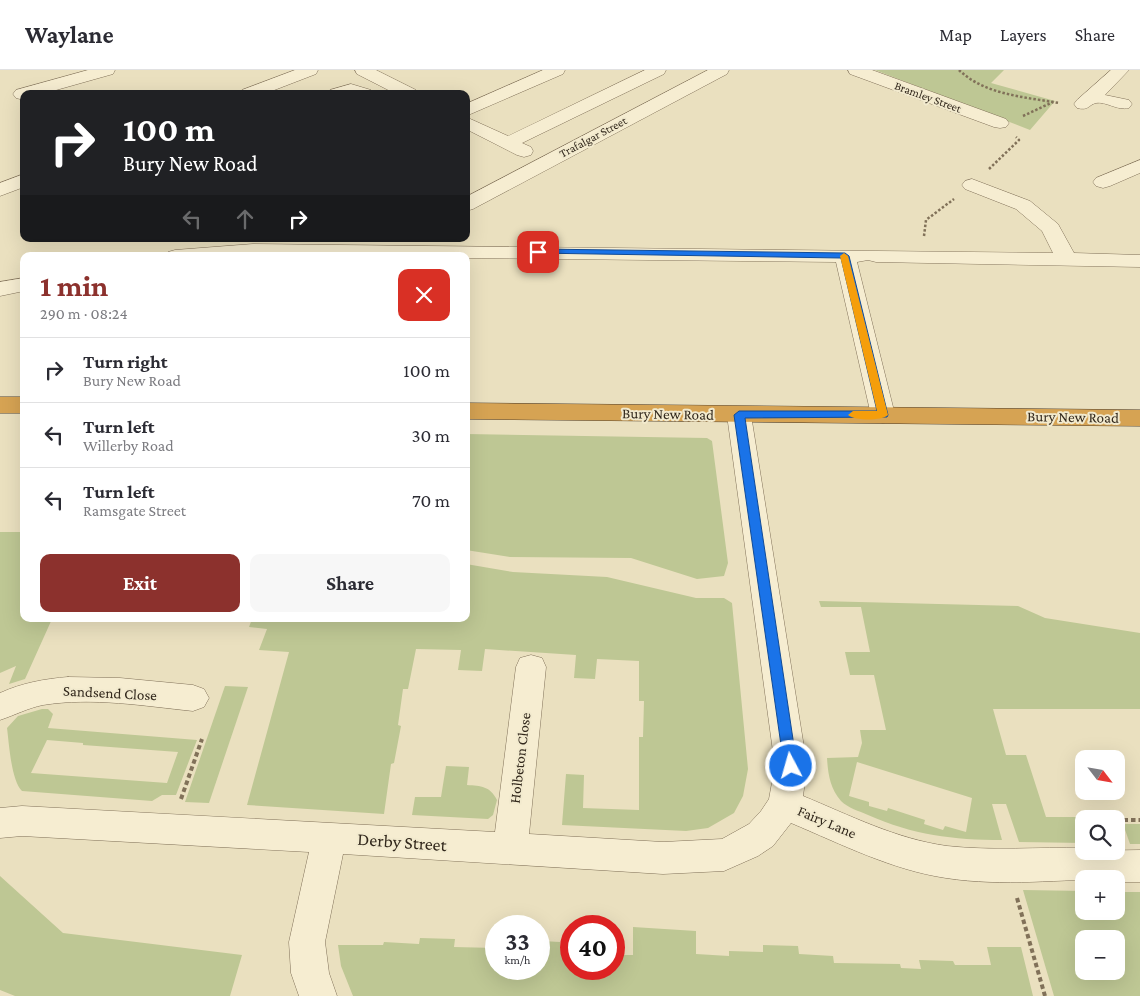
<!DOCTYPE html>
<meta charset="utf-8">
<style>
:root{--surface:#fff;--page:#f7f7f7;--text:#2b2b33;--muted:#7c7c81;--line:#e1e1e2;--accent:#8c312d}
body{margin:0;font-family:"Crimson Pro",serif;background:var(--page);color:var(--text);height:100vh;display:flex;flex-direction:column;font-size:19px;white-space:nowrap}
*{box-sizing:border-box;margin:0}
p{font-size:16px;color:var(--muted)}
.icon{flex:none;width:28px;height:28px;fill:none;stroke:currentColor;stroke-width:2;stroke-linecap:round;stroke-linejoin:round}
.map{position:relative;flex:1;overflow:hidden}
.panel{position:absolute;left:20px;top:182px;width:450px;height:370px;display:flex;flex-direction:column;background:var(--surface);border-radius:10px;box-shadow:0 5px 20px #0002}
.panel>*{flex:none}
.banner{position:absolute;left:20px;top:20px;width:450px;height:152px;border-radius:10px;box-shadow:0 5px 20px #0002;background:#202124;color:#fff;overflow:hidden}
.needle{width:32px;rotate:121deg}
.fabs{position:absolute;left:1075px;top:680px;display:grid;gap:10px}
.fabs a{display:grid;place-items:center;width:50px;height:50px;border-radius:10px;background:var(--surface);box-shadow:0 5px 20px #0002;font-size:25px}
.speed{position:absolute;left:485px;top:845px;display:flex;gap:10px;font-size:25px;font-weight:700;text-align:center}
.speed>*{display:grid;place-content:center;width:65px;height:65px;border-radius:50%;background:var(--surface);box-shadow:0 5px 20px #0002;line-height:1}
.speed small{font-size:12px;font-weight:400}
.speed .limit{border:8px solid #d22;background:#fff;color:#111}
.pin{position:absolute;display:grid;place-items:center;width:42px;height:42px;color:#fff;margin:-21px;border-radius:10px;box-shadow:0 2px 8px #0006}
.me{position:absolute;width:55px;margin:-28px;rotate:354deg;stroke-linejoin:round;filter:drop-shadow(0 0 4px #0008)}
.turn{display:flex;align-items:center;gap:18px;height:105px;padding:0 20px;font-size:22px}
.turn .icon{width:65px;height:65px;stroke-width:2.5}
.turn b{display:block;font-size:35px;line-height:42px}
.lanes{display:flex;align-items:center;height:48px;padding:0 20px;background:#0003;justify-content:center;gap:25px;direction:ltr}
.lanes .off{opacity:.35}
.round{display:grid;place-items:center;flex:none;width:52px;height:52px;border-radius:10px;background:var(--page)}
.summary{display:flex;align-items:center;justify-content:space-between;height:85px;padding:0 20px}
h1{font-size:30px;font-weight:700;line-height:38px;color:var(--accent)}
.button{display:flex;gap:10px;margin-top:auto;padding:10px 20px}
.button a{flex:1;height:58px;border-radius:10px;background:var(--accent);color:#fff;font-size:20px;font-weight:700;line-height:58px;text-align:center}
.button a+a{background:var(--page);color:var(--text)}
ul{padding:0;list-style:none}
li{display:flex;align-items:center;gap:15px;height:65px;padding:0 20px;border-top:1px solid var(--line)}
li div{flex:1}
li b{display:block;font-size:19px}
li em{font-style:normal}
header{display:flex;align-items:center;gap:30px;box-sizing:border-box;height:70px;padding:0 25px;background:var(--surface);border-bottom:1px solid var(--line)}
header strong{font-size:24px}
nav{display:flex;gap:28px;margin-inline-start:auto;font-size:18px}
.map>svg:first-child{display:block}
</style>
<header>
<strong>Waylane</strong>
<nav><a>Map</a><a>Layers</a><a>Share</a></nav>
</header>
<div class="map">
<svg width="1140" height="926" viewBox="0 0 1140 926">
<rect width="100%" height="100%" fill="#eae0bf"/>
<g fill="#bec794" fill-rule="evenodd">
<path d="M875,0H1004L991,13L1055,31L1030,60Z"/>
<path d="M466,364L707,368L712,371L728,493L724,506L697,509L631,488L510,487L466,480Z"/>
<path d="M0,462H24V549H52L25,609L9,614L16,596L0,603Z"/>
<path d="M466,494L513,502L607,507L696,528H724L732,533L748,699L743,726L734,743L708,758L686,761L562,755L566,704L584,705L583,738L639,740V667H643L644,631H639V591L597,589L595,609L574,608L576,585L485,579L482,601L458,600L461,580L416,579L408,619H403L398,655L401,656L394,693L391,694L384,744L247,735L289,582L259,580L267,559L249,557L252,549H466Z"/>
<path d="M819,531L1018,536L1045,548L1140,563V639H993L1006,685H1026L1046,747H1108L1109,749H1084V773L1019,772L1006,734H992L1002,770C953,770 913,765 868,745C859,741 848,738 841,731C830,718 828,704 827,688L858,687L862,673L860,660H886L874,605H850L845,582H870L861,537H821ZM857,692L972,728L966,762L945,756L943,760L924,754L925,750L888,738L887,741L869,736V732L849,726Z"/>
<path d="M225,616L248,617L209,733L185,732Z"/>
<path d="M42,639H48L53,644L48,658L197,670L176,725H162L152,731L22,721C11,710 9,673 7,658L18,646ZM47,670L83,673V675L178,682L167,713L31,703Z"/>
<path d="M446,696L469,697L467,715C481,716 490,716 497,730L493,745L488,749L412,745L415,727H441Z"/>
<path d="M1123,754H1140V774H1130Z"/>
<path d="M0,806L63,863L242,885L230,926H15L0,920Z"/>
<path d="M1023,820L1084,821V841H1116V822H1140V926H1054ZM1084,869H1116V901H1084Z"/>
<path d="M633,857L696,861V884L729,886V881L763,882V875L798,876L799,884L833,886L834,893L900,894L901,898L921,899L919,890L953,891L955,895H991L987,877H1021L1033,926H353L341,896L338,875H383L384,872L419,874L420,868L455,869L454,877L496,878V899H539V879L542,878V871L560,872V879H571V899H614V885H633Z"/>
</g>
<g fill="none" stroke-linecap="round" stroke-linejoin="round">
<g stroke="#817159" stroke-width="1">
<g id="minor">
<path d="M88,0H115L113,4L42,24H24V30L16,28L13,24L16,20Z"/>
<path d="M295,0H318L316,4L264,24H239L242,20Z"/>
<path d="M355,0H376L416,20L419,24H396L357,4Z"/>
<path d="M543,0H565L563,4L466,46V34Z"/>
<path d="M645,0H666L664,4L522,73L531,77L533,81L531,85L524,87L517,85L466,59V47L508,66Z"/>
<path d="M708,0H729L727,4L473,139L466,141V127Z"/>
<path d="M848,0H872L1006,49L1009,53L1006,57L1000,58L994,57L850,4Z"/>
<path d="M1111,0H1129L1105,25L1129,30L1132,34L1129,38C1117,41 1106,31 1096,33C1088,35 1089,41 1077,38L1074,34L1077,30Z"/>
<path d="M351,14L371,20L374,24H327L330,20Z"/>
<path d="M1140,90V103L1110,116L1103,118L1096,116L1093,112L1096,108Z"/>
<path d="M24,104V117L0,126V113Z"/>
<path d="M972,109L1030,131L1058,154L1074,183L1140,185V197L876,192L868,190L857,192L895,345L892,351L883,353L874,351L871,345L836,192L466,188V186H164L168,182L175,180L253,174L1053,183L1042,161L1016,139L965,119L962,115L965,111Z"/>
<path d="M24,208V221L0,226V212Z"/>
<path d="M739,337L748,339L751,345L807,696L803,726C849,745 896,769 947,776C992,781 1038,777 1084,778V781L1140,780V812H1116V809C1062,809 1003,817 946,808C892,800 841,774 791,753L773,776L758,786L724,801L663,804L343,784L325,872L329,903L337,926H299L291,903L289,872L309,782L22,766L0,768V738L22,736L495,762L516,597L520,588L531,585L542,588L546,597L529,764L663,772L722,769L749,754L761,741L769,729L775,696L727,345L730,339Z"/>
<path d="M68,607L120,608L193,615L204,619L209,628L204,637L193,641C144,636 93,627 43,635C28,638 15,645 0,650V623C22,613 44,609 68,607Z"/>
</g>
</g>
<g stroke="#4f3f2d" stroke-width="1">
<g id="highway">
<rect x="0" y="327" width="24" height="16"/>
<path d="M466,333L1140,340V356L466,349Z"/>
</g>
</g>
<g stroke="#817159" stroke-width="2.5" stroke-dasharray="2.5 2" stroke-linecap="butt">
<path d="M959,0C985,25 1025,27 1059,33"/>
<path d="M1023,46L1053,32"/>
<path d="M989,99L1019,70L1016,67"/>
<path d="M924,166L926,150L954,129"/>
</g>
<g stroke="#817159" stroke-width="4" stroke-dasharray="4.5 3" stroke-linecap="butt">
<path d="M181,729L202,669"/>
<path d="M1116,750H1140"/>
<path d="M1116,753L1122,766"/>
<path d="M1017,828L1045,926"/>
</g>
<use href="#minor" fill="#f6edd1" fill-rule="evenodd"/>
<use href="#highway" fill="#d6a353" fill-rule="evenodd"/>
</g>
<path fill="#1a73e8" stroke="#114b97" d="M538,179L845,183L849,186L888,345L887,347L745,348L797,696L795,701L791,702L786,701L784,696L734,345L739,341H877L841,188L535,183V180Z"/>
<path fill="#f59e0b" d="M844,183L848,186L888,345C882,351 855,351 848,345L853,341H877L840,186Z"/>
<g text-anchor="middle" stroke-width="4" stroke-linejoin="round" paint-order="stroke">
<g font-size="12" fill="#32281c" stroke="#f2eace">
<text transform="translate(928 27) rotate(20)" y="4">Bramley Street</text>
<text transform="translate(593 67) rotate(-28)" y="4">Trafalgar Street</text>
</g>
<g font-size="15" fill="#32281c" stroke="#f2eace">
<text transform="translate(668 344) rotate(1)" y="5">Bury New Road</text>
<text transform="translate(1073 347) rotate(1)" y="5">Bury New Road</text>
<text transform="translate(110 623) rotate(3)" y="5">Sandsend Close</text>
<text transform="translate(520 688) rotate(-83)" y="5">Holbeton Close</text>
<text transform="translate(827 752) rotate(23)" y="5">Fairy Lane</text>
</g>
<g font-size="18" fill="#32281c" stroke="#f2eace">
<text transform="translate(402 772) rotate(4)" y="6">Derby Street</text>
</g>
</g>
</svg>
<div class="fabs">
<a><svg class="needle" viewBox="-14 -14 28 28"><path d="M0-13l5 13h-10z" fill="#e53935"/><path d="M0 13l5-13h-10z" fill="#7c7c81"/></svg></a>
<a><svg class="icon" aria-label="search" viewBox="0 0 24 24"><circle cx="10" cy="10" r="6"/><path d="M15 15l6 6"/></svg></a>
<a>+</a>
<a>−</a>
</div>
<div class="speed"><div>33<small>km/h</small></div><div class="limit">40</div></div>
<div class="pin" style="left:538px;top:182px;background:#d93025"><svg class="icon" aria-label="arrive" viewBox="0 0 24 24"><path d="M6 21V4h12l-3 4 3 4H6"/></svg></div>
<svg class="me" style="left:791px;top:696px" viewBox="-20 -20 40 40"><circle r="17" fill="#1a73e8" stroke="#fff" stroke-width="3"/><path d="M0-11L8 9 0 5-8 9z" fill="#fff"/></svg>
<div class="banner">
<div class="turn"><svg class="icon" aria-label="right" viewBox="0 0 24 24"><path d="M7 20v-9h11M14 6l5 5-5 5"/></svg><div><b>100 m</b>Bury New Road</div></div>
<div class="lanes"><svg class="icon off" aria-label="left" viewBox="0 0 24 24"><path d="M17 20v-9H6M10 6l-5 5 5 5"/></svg><svg class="icon off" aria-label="ahead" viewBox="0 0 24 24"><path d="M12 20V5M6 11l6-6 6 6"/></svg><svg class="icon" aria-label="right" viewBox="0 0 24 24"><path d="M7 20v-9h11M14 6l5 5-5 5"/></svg></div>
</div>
<section class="panel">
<div class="summary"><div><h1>1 min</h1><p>290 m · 08:24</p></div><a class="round" style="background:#d93025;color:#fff"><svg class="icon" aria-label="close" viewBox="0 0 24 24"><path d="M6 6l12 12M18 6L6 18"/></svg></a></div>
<ul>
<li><svg class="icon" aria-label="right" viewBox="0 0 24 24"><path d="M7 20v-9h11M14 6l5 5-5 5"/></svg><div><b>Turn right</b><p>Bury New Road</p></div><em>100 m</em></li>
<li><svg class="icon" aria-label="left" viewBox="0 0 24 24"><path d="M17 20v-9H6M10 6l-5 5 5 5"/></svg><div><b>Turn left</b><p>Willerby Road</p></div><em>30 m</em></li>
<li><svg class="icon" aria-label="left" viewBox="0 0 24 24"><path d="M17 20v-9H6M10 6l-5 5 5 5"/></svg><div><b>Turn left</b><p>Ramsgate Street</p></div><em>70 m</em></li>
</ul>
<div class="button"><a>Exit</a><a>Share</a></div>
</section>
</div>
